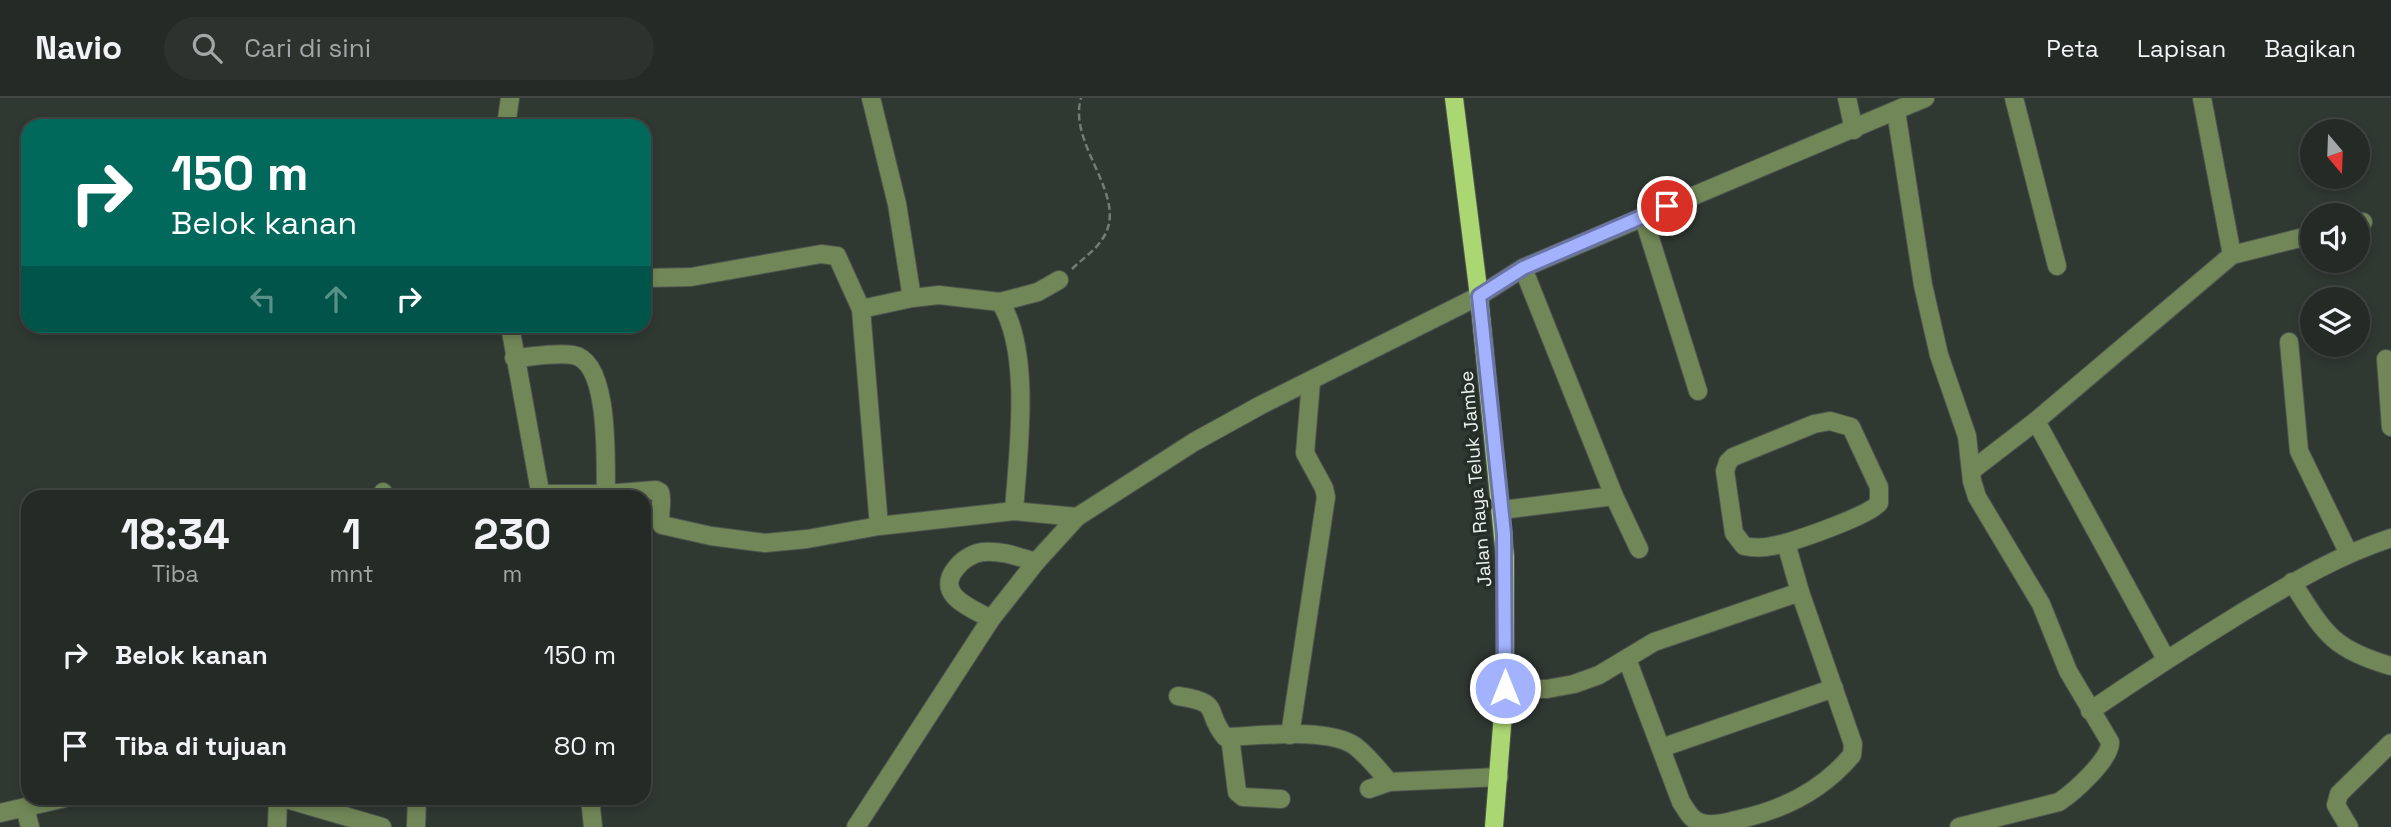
<!DOCTYPE html>
<html lang="id">
<style>
:root{--surface:#242a26;--page:#2c322e;--text:#f1f3f6;--muted:#a3a7a7;--line:#414643}
body{margin:0;font-family:"Space Grotesk",sans-serif;background:var(--page);color:var(--text);height:100vh;display:flex;flex-direction:column;font-size:26px;white-space:nowrap}
*{box-sizing:border-box;margin:0}
p{font-size:23px;color:var(--muted)}
.icon{flex:none;width:38px;height:38px;fill:none;stroke:currentColor;stroke-width:2;stroke-linecap:round;stroke-linejoin:round}
.map{position:relative;flex:1;overflow:hidden}
.details{position:absolute;left:21px;top:392px;width:630px;height:315px;display:flex;flex-direction:column;background:var(--surface);border-radius:21px;box-shadow:0 4px 10px #0003,0 0 0 2px var(--line)}
.details>*{flex:none}
.banner{position:absolute;left:21px;top:21px;width:630px;height:214px;border-radius:21px;box-shadow:0 4px 10px #0003,0 0 0 2px var(--line);background:#00695c;color:#fff;overflow:hidden}
.needle{width:46px;rotate:161deg}
.fabs{position:absolute;left:2300px;top:21px;display:grid;gap:14px}
.fabs a{display:grid;place-items:center;width:70px;height:70px;border-radius:50%;background:var(--surface);box-shadow:0 4px 10px #0003,0 0 0 2px var(--line);font-size:35px}
.pin{position:absolute;display:grid;place-items:center;width:60px;height:60px;color:#fff;margin:-30px;border:4px solid #fff;border-radius:50%;box-shadow:0 2px 7px #0007}
.me{position:absolute;width:77px;margin:-38px;rotate:0deg;stroke-linejoin:round;filter:drop-shadow(0 0 5px #0008)}
.turn{display:flex;align-items:center;gap:24px;height:147px;padding:0 35px;font-size:32px}
.turn .icon{width:91px;height:91px;stroke-width:2.5}
.turn b{display:block;font-size:49px;line-height:60px}
.lanes{display:flex;align-items:center;height:66px;padding:0 35px;background:#0003;justify-content:center;gap:35px;direction:ltr}
.lanes .off{opacity:.35}
.eta{display:flex;justify-content:space-evenly;align-items:center;height:119px;text-align:center}
.eta b{font-size:42px;font-weight:800;line-height:49px}
ul{padding:0;list-style:none}
li{display:flex;align-items:center;gap:21px;height:91px;padding:0 35px}
li div{flex:1}
li b{display:block;font-size:26px}
li em{font-style:normal}
header{display:flex;align-items:center;gap:42px;box-sizing:border-box;height:98px;padding:0 35px;background:var(--surface);border-bottom:2px solid var(--line)}
header strong{font-size:33px}
nav{display:flex;gap:38px;margin-inline-start:auto;font-size:24px}
.search{width:490px;height:63px;background:var(--page);display:flex;align-items:center;gap:18px;box-sizing:border-box;padding:0 24px;border-radius:38px;color:var(--muted);font-size:26px}
.map>svg:first-child{display:block}
</style>
<header>
<strong>Navio</strong>
<div class="search"><svg class="icon" aria-label="search" viewBox="0 0 24 24"><circle cx="10" cy="10" r="6"/><path d="M15 15l6 6"/></svg>Cari di sini</div>
<nav><a>Peta</a><a>Lapisan</a><a>Bagikan</a></nav>
</header>
<div class="map">
<svg width="2391" height="729" viewBox="0 0 2391 729">
<rect width="100%" height="100%" fill="#303832"/>
<g fill="none" stroke-linecap="round" stroke-linejoin="round">
<g stroke="#4e5650" stroke-width="20">
<g id="minor">
<path d="M871,0L897,106L912,200"/>
<path d="M1847,0L1854,32"/>
<path d="M2014,0L2057,168"/>
<path d="M2202,0L2232,157"/>
<path d="M1896,13L1923,187L1939,257L1967,338L1972,383L1977,399L2041,506L2068,573L2110,644C2111,661 2074,694 2059,704L1959,729"/>
<path d="M506,28L510,0"/>
<path d="M1643,118L1698,293"/>
<path d="M2357,126L2363,124"/>
<path d="M1523,170L1614,398L1639,451"/>
<path d="M644,180L691,179L821,156L837,158L861,211L879,428"/>
<path d="M1000,204C1032,253 1018,355 1014,413"/>
<path d="M861,211L912,200L939,197L1000,204L1038,194L1059,182"/>
<path d="M510,228L541,399"/>
<path d="M2289,244L2299,353L2348,454"/>
<path d="M514,260C532,259 555,254 573,257C611,263 605,367 606,396"/>
<path d="M2386,261L2391,329"/>
<path d="M1830,323L1851,329L1879,389V405C1869,418 1791,445 1772,448C1763,450 1754,450 1744,448L1734,435L1725,373L1728,364L1733,359L1814,326Z"/>
<path d="M2036,323L2166,561"/>
<path d="M1971,373L2036,323L2232,157L2312,137"/>
<path d="M540,396H606L656,392L660,394C664,405 657,417 662,427L711,438L765,445L807,441L879,428L1014,413L1077,419"/>
<path d="M383,399V394"/>
<path d="M1502,412L1614,398"/>
<path d="M2292,484C2324,534 2331,551 2391,568"/>
<path d="M991,521C971,510 934,497 956,470C962,462 973,455 983,454C1001,452 1019,459 1036,464"/>
<path d="M1627,561L1681,704C1686,711 1690,721 1699,724C1710,729 1725,725 1736,722C1780,713 1822,693 1852,657L1853,646L1800,494L1786,445"/>
<path d="M1505,590L1547,591L1574,586L1599,577L1654,544L1800,494"/>
<path d="M1178,598C1224,605 1203,612 1225,639C1258,638 1328,629 1355,648C1368,658 1379,672 1389,684"/>
<path d="M2090,613C2140,579 2191,546 2243,514C2292,485 2336,458 2391,440"/>
<path d="M1290,637L1326,399L1324,390L1305,355L1311,284"/>
<path d="M1230,639L1237,694L1243,699L1281,701"/>
<path d="M1661,650L1834,590"/>
<path d="M1369,691L1389,684L1499,679"/>
<path d="M283,700L382,729"/>
<path d="M590,700L593,729"/>
<path d="M25,710L30,729"/>
<path d="M0,715L65,700"/>
<path d="M277,729L278,700"/>
<path d="M416,729L417,700"/>
<path d="M856,729L991,521L1036,464L1077,419L1194,344L1261,307L1479,198L1523,170L1925,0"/>
<path d="M2349,729L2336,707L2339,696L2391,645"/>
</g>
</g>
<g stroke="#4e5650" stroke-width="20">
<path id="major" d="M1454,0L1479,198L1505,459V590L1494,729"/>
</g>
<path stroke="#747b75" stroke-width="2.5" stroke-dasharray="7 3.5" stroke-linecap="butt" d="M1072,171C1082,161 1096,152 1103,140C1130,99 1067,47 1081,0"/>
<use href="#minor" stroke="#718757" stroke-width="18"/>
<use href="#major" stroke="#abd772" stroke-width="18"/>
</g>
<g fill="none" stroke-linecap="round" stroke-linejoin="round">
<g stroke="#6974a4" stroke-width="18">
<path id="route" d="M1505,590L1504,436L1479,198L1523,170L1667,108"/>
</g>
<use href="#route" stroke="#a2b2fd" stroke-width="12"/>
</g>
<g text-anchor="middle" stroke-width="7" stroke-linejoin="round" paint-order="stroke">
<g font-size="19" fill="#edf2ee" stroke="#262e28">
<text transform="translate(1475 381) rotate(-95)" y="7">Jalan Raya Teluk Jambe</text>
</g>
</g>
</svg>
<div class="fabs">
<a><svg class="needle" viewBox="-14 -14 28 28"><path d="M0-13l5 13h-10z" fill="#e53935"/><path d="M0 13l5-13h-10z" fill="#a3a7a7"/></svg></a>
<a><svg class="icon" aria-label="sound" viewBox="0 0 24 24"><path d="M4 9h4l5-4v14l-5-4H4zM17 9q2 3 0 6"/></svg></a>
<a><svg class="icon" aria-label="layers" viewBox="0 0 24 24"><path d="M12 4l9 5-9 5-9-5zM3 14l9 5 9-5"/></svg></a>
</div>
<div class="pin" style="left:1667px;top:108px;background:#d93025"><svg class="icon" aria-label="arrive" viewBox="0 0 24 24"><path d="M6 21V4h12l-3 4 3 4H6"/></svg></div>
<svg class="me" style="left:1505px;top:590px" viewBox="-20 -20 40 40"><circle r="17" fill="#a2b2fd" stroke="#fff" stroke-width="3"/><path d="M0-11L8 9 0 5-8 9z" fill="#fff"/></svg>
<div class="banner">
<div class="turn"><svg class="icon" aria-label="right" viewBox="0 0 24 24"><path d="M7 20v-9h11M14 6l5 5-5 5"/></svg><div><b>150 m</b>Belok kanan</div></div>
<div class="lanes"><svg class="icon off" aria-label="left" viewBox="0 0 24 24"><path d="M17 20v-9H6M10 6l-5 5 5 5"/></svg><svg class="icon off" aria-label="ahead" viewBox="0 0 24 24"><path d="M12 20V5M6 11l6-6 6 6"/></svg><svg class="icon" aria-label="right" viewBox="0 0 24 24"><path d="M7 20v-9h11M14 6l5 5-5 5"/></svg></div>
</div>
<section class="details">
<div class="eta">
<div><b>18:34</b><p>Tiba</p></div>
<div><b>1</b><p>mnt</p></div>
<div><b>230</b><p>m</p></div>
</div>
<ul>
<li><svg class="icon" aria-label="right" viewBox="0 0 24 24"><path d="M7 20v-9h11M14 6l5 5-5 5"/></svg><div><b>Belok kanan</b></div><em>150 m</em></li>
<li><svg class="icon" aria-label="arrive" viewBox="0 0 24 24"><path d="M6 21V4h12l-3 4 3 4H6"/></svg><div><b>Tiba di tujuan</b></div><em>80 m</em></li>
</ul>
</section>
</div>
